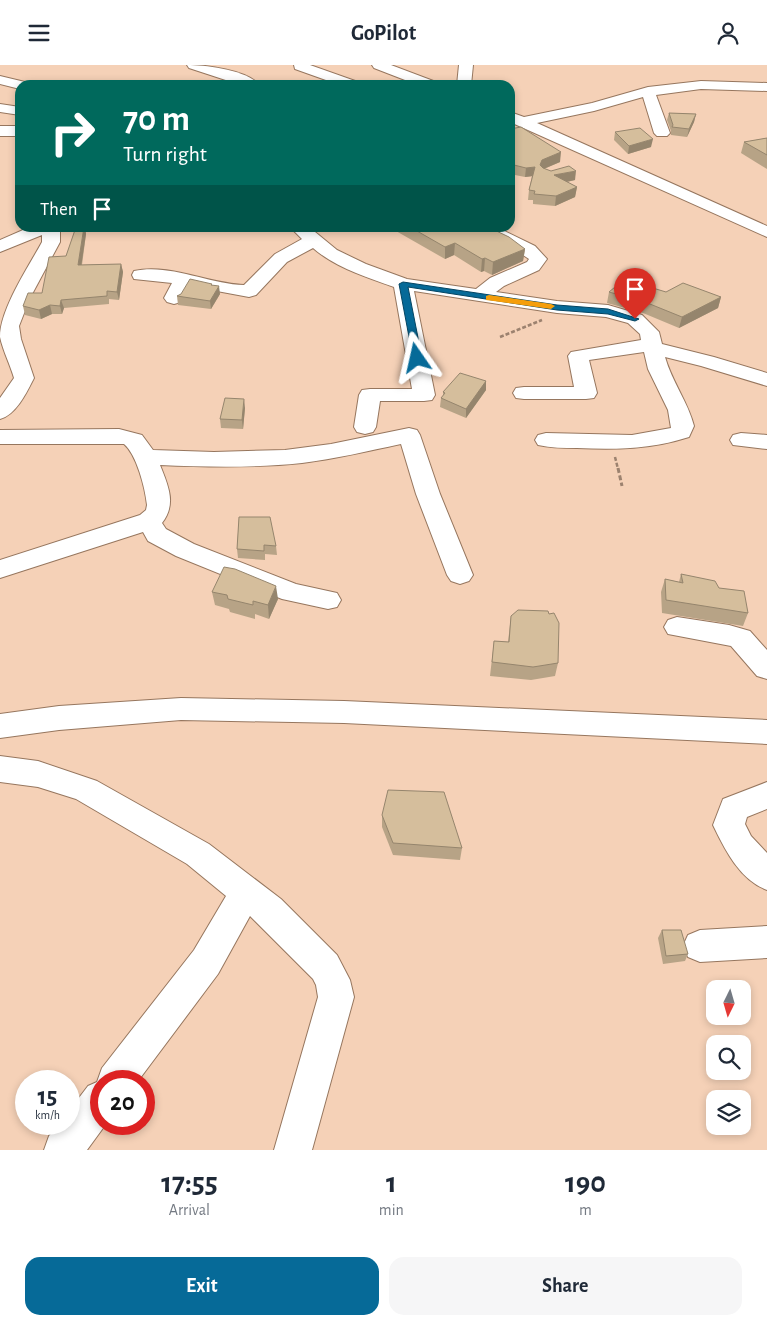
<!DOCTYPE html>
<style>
:root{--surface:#fff;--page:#f6f6f7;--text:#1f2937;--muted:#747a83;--accent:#066a98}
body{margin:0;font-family:"Alegreya Sans",sans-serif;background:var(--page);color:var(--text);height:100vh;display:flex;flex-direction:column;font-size:19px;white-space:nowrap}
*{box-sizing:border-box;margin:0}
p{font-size:16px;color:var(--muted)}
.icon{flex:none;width:28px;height:28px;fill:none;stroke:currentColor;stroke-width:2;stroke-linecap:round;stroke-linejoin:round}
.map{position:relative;height:1085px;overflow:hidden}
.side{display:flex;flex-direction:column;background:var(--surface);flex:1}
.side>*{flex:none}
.top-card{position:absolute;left:15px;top:15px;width:500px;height:152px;border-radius:15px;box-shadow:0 2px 8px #0003;background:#00695c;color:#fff;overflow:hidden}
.needle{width:32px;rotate:185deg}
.fabs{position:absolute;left:706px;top:915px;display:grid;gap:10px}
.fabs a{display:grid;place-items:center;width:45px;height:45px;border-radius:10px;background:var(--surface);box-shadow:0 2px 8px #0003;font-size:25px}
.speed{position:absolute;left:15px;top:1005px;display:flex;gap:10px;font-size:25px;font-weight:700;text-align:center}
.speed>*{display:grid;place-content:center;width:65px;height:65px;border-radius:50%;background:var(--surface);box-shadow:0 2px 8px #0003;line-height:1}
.speed small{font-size:12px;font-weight:400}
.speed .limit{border:8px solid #d22;background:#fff;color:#111}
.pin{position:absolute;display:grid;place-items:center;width:42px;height:42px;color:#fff;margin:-51px -21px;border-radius:50% 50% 50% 0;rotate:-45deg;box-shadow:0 0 5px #0007}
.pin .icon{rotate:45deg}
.me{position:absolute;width:55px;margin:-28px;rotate:349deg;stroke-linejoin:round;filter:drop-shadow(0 0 4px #0008)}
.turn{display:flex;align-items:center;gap:18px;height:105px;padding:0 25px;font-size:22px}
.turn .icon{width:65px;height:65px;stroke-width:2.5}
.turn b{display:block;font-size:35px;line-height:42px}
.then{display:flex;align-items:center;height:48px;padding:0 25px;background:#0003;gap:10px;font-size:19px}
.eta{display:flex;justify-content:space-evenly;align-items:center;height:85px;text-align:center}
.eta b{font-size:30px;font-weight:600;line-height:35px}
.action{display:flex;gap:10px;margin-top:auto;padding:10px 25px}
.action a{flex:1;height:58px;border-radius:15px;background:var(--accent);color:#fff;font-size:20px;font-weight:600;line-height:58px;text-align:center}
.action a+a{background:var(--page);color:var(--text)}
header{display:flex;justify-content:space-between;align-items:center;height:65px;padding:0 25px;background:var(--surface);font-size:22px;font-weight:600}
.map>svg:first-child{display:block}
</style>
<header><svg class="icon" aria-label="menu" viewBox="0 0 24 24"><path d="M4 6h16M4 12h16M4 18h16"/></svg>GoPilot<svg class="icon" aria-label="person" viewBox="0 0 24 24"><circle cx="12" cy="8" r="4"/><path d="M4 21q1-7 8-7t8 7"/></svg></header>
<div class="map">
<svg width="767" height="1085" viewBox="0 0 767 1085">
<rect width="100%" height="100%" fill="#f5d1b7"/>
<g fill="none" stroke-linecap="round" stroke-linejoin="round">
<g stroke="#96765e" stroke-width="2">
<g id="minor">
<path d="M187,0C205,0 248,5 259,20H241L189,3Z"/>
<path d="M294,0H310L358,17L360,20H340L295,4Z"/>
<path d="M372,0H391L436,17L438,20H418L374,3Z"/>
<path d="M459,0H473L471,20H457Z"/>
<path d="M0,11L25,17L27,20H20V24L0,19Z"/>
<path d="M701,16L767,18V26L701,24L656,30L670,68L667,71H657L654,68L643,32L594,46L537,58L767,161V172L510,57V47L524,52L592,38L648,22Z"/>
<path d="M0,39L20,42V50L0,47Z"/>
<rect x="0" y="61" width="20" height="10"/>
<path d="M30,162H60V177L30,233L19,261L21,274L34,313C27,327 16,350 0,354V333L14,313C10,299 3,286 0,272C0,244 29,201 42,177V170L0,187V175Z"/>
<path d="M290,162H309L337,185L366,199L407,214L476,224L490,213L527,197L529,194L514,184L475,166L473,162H496L535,181L547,194L539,205L504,221L496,227L557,236L608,240L642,250L659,267L662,279L714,292L767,308V321L701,301L665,292C672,317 688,337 694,361L689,372C652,384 616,385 577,383C564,383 551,383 538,380L535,375L538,370L546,368L632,370L671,363L668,345L648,304L644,287L589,295L597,328L594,333L586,334H524L516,333L513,328L516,323L524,322H574L568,291L571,287L641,275L640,269L628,258L606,252L557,248L414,226L435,330L432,335L424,336H380L376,362L373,367L365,369L357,367L354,362L359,330L362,325L370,324H412L394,222C366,212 336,203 313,183L287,197L256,230L249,232L190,221L181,237L174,239L167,237L164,233L172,218L134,214L132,210L134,206C169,198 209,219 244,220L275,189L302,174Z"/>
<path d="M409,363L417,365L420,370L440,429L473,510L469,516L460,519L451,516L447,510L416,429L401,379C368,386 335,394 302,398C255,403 207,402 160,400C168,420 177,439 162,458L166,464L194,479L296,519L337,528L341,535L337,542L328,544L282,534L176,491L148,476L143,467L0,513V495L140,450L146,445L147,440C145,423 137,390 124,379H0V365L119,364L142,370L153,385L214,387L285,385L331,379Z"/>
<path d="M741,368L767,370V384L733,380L730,375L733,370Z"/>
<path d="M677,552L729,560L750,566L767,585V614L757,611L731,581L668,569L664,562L668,555Z"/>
<path d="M181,633L344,636L767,655V679L344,658L181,655L59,665L0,673V649L59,641Z"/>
<path d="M0,691L38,696L97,716L209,779L281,834L337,890L350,915L354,932L312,1085H274L318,932L316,920L313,914L250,851L218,909L138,1016H101V1059H106L87,1085H44L49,1071L59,1059H69V1046L88,1021L97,1017L102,1003L194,885L226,831L187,799L76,734L38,722L0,717Z"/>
<path d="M767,717V744L747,752L745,759L751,771L767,788V825C740,815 725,785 713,760L723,734Z"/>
<path d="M767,861V893L700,897L688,892L683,881L688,870L700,865Z"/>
</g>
</g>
<g stroke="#9c826f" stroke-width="2.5" stroke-dasharray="4 2" stroke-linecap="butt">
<path d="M500,272L542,255"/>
<path d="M615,392L618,404"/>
</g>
<path stroke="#9c826f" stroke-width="3" stroke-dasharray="5 2.5" stroke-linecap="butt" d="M618,403L622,421"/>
<use href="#minor" fill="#fff" fill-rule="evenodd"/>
</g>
<g fill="#b7a386">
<path d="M669,48L696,49L694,57L687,72L671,70V66L667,55Z"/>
<path d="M510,64L560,97L544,104L575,115L567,117L577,122L575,132L555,141L533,139V135H528L529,125L532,111L525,112L510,109Z"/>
<path d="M615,67L651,82L628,89L614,75Z"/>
<path d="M767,73V104L741,88L744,77Z"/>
<path d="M20,81V98H18L16,87Z"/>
<path d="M76,162H85L86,169L82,200L121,199L123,207L119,235L109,234V239L64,243L62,249H52L41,254L25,250L23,241L42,228L66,191Z"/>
<path d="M389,162H488L525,184L523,196L492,210L484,206L481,207L454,190L445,194Z"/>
<path d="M212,220L220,229L211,244L178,240L177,231Z"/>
<path d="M609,227H666L721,232L718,243L679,263L643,248L607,238Z"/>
<path d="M486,316V325L466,353L440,342L441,333L443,331V327Z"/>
<path d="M245,343L243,364L221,363L220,354Z"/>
<path d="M239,452L276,481L277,490L265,489V495L238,493L237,484Z"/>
<path d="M681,509L719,523L748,548L743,561L662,548L661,527L665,514L679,517Z"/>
<path d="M212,527L278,534L269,554L255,549V554L230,547L229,544L215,540Z"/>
<path d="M511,551L558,598L555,611L531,615L490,611L494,576L508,577Z"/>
<path d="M382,750L462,783L460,795L393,790L382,762Z"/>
<path d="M662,865L688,889L685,896L663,899L658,873Z"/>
</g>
<g fill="#95856d">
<path d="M696,49L694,57L687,72L689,64Z"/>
<path d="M653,74L651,82L628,89L629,81Z"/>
<path d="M561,87L560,97L541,105L540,100L542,95Z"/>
<path d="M535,102L534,111L525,112L526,103Z"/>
<path d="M576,106L575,115L552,120L554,110Z"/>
<path d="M577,122L575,132L555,141L556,131Z"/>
<path d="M84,162H85L86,169L80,209L78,200Z"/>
<path d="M455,178L454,190L445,194V182Z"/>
<path d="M525,184L523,196L492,210L493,197Z"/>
<path d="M485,193L484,206L481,207L482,194Z"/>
<path d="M121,199L123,207L119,235L117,227Z"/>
<path d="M219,221L220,229L211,244L210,236Z"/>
<path d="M721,232L718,243L679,263L682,252Z"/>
<path d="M61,235L64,243L62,249L60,241Z"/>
<path d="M50,240L52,249L41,254L39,245Z"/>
<path d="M486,316V325L466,353V344Z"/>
<path d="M244,334L245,343L243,364L242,355Z"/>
<path d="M276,521L278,534L269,554L268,540Z"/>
</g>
<g fill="#d5be9c" stroke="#95856d">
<path d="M669,48L696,49L689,64L672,62L673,60Z"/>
<path d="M521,62L561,87L542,95L540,100L543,103L551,106L569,101L576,106L554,110L577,122L556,131L534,129L535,126L529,125L535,102L526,103L510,99V64Z"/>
<path d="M640,63L653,74L629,81L615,67Z"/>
<path d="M767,73V90L744,77Z"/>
<path d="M20,81V87H16Z"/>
<path d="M76,162H84L78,200L121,199L117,227L107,226V231L61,235L60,241L50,240L39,245L23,241L28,228H42L49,192L66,191Z"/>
<path d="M410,162H488L509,172L525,184L493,197L485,193L482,194L455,178L445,182Z"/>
<path d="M190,214L212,219L211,220L219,221L210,236L177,231L181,229Z"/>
<path d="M621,217L629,219L633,217L666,227L683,218L721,232L682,252L645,237L609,227Z"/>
<path d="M460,308L486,316L466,344L441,333L445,328L443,327Z"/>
<path d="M225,333L244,334L242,355L220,354Z"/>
<path d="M239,452H270L276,481L264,480V486L237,484Z"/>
<path d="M224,502L235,504L276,521L268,540L253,536V540L228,534L227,530L212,527Z"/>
<path d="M681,509L715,516L719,523L744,526L748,548L666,535L665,514L683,518Z"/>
<path d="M518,545L548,546L549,549L554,548L559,558L558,598L533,602L492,597L494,576L509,577L511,551Z"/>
<path d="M388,725L444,727L462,783L393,778L382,750Z"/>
<path d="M662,865H681L688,889L666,891Z"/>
</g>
<path fill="#066a98" stroke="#044563" d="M403,217L557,240L608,244L639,254L635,256L608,249L557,245L408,222L422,293L417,296L413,293L399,219Z"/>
<path fill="#f59e0b" d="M489,230L551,239L555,241L551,244L486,235V231Z"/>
</svg>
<div class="fabs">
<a><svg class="needle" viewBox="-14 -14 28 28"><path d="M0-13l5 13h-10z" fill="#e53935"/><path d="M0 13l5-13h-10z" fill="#747a83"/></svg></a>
<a><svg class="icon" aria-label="search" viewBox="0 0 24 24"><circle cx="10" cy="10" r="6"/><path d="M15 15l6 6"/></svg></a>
<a><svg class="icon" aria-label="layers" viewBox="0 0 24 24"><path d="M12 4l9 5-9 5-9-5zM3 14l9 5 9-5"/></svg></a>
</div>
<div class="speed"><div>15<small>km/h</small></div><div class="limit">20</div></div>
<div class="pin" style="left:635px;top:254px;background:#d93025"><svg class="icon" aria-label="arrive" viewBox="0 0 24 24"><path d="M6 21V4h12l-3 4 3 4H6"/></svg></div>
<svg class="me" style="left:417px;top:293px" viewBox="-20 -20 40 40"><path d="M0-17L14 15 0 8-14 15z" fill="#066a98" stroke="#fff" stroke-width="4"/></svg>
<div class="top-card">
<div class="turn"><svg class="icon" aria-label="right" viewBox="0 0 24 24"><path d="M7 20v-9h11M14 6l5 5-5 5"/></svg><div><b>70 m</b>Turn right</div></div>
<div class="then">Then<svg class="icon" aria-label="arrive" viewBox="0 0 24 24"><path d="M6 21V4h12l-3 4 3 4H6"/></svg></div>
</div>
</div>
<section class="side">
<div class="eta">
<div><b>17:55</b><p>Arrival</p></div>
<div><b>1</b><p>min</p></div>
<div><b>190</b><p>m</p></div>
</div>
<div class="action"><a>Exit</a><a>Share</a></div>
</section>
